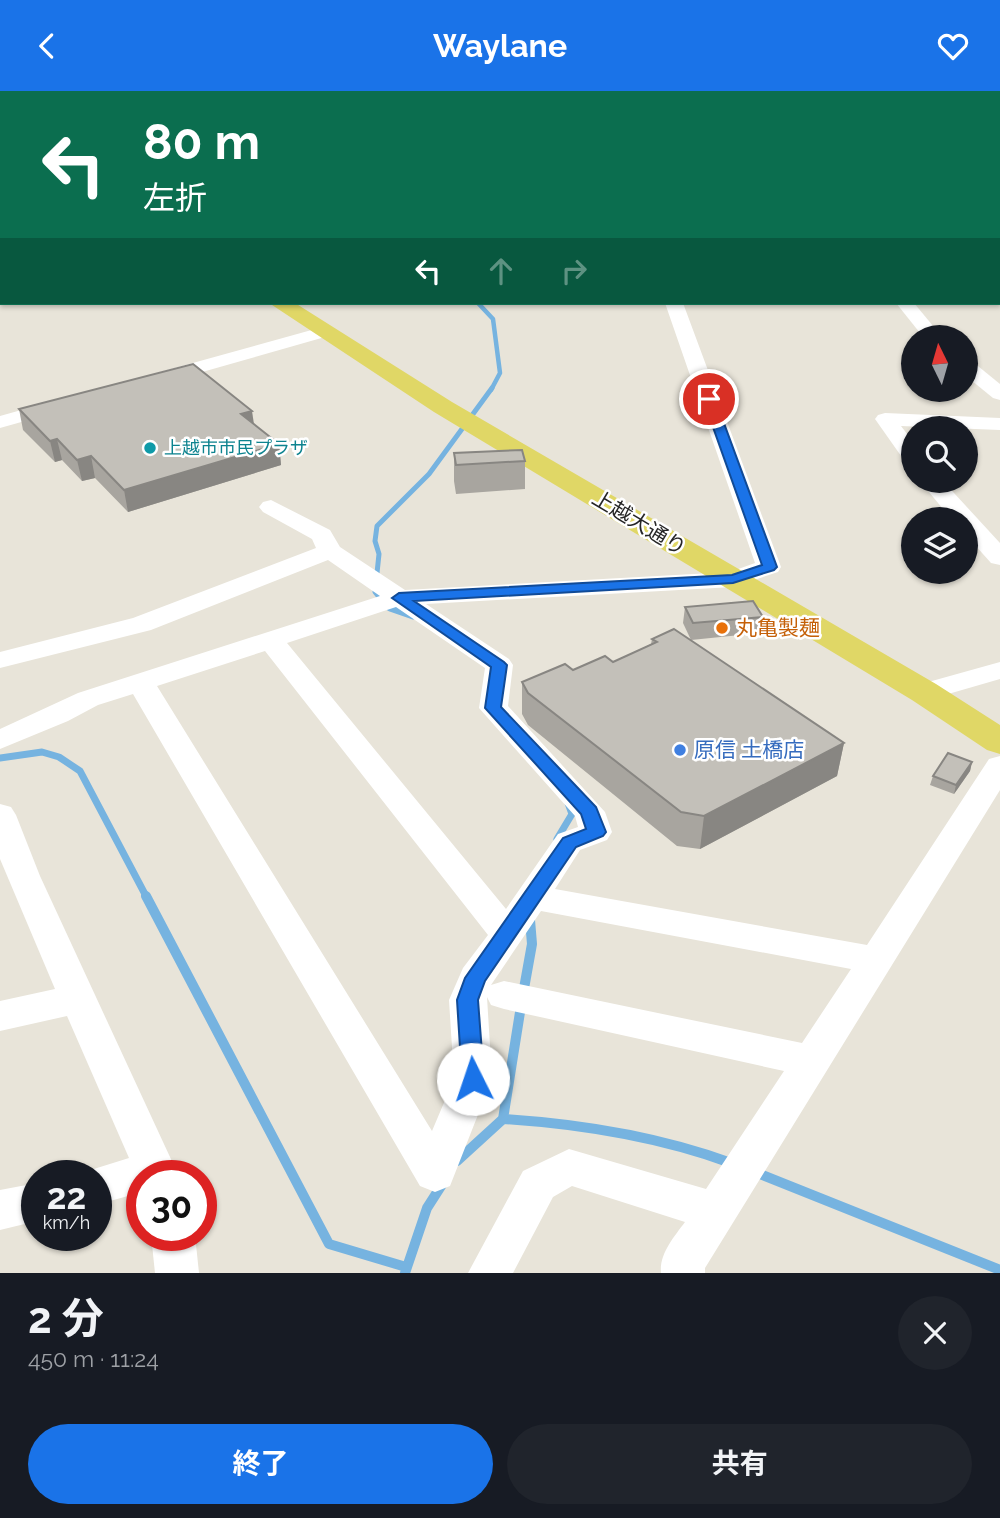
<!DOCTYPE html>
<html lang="ja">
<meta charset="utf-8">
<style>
:root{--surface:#171b24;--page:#20242c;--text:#f1f3f6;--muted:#9ea1a6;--accent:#1a73e8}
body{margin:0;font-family:Raleway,"Noto Sans JP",sans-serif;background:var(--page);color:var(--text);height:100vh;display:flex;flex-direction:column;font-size:26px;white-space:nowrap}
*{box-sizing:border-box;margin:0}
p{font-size:23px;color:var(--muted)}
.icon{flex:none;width:38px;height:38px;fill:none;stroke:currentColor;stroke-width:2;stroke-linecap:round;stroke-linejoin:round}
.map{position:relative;height:1182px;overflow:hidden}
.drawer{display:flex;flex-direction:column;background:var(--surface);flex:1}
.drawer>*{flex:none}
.banner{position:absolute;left:0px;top:0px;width:1001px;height:214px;box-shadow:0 2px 5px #0004;background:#0b6e4f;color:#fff;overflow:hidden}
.needle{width:46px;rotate:355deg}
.buttons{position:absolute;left:901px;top:234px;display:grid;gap:14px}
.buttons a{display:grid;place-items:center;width:77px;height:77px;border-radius:50%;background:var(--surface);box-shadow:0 2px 5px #0004;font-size:35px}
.speed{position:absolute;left:21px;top:1069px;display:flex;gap:14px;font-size:35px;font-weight:700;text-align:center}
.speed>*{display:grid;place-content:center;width:91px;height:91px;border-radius:50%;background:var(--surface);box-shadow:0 2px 5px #0004;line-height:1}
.speed small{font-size:18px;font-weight:400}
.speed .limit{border:10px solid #d22;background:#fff;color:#111}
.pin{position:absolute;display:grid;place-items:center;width:60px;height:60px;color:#fff;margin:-30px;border:4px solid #fff;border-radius:50%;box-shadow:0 2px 7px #0007}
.me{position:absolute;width:77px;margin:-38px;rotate:356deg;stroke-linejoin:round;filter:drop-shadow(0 0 5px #0008)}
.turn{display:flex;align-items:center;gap:24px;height:147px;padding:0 28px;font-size:32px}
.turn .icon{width:91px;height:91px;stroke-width:2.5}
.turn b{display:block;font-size:49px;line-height:60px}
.lanes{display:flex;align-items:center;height:66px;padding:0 28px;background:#0003;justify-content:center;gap:35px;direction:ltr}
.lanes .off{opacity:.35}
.round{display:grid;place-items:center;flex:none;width:74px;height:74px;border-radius:37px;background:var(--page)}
.head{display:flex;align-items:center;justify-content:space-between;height:119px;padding:0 28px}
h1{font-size:42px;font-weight:700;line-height:52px}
.primary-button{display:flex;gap:14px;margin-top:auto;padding:14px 28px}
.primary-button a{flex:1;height:80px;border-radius:42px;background:var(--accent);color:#fff;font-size:28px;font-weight:700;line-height:80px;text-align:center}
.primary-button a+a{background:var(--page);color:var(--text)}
header{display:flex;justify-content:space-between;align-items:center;height:91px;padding:0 28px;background:var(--accent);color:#fff;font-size:32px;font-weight:700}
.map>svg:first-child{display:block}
</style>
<header><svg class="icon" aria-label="back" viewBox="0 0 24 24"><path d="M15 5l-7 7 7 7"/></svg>Waylane<svg class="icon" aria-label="heart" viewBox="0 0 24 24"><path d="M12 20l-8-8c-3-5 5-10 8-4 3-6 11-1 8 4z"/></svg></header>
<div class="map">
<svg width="1000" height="1182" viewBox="0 0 1000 1182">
<rect width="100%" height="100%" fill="#e8e4d9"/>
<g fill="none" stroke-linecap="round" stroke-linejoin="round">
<path stroke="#76b3e0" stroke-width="4.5" d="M478,212L493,228L500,282L491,299"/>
<path stroke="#76b3e0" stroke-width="5" d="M395,519L387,516L375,501L379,463L375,450L377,435L429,383L492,297"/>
<g stroke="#76b3e0" stroke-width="7">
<path d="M390,517L413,525"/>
<path d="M0,667L42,661L59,666L80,680L147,807"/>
<path d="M557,748L572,723L568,712"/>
</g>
<g stroke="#76b3e0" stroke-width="10">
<path d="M146,805L329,1153L406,1176"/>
<path d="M523,903L532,853L530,829"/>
<path d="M503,1028C582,1033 657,1045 731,1072"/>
<path d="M457,1070L503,1028L521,915"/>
<path d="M755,1081L1000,1179"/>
<path d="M405,1182L427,1117L443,1092"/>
</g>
<g fill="#76b3e0" fill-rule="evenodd">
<path d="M318,0H339L316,2Z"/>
<rect x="0" y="53" width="2" height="12"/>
</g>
<g fill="#fff" fill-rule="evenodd">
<path d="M380,0H394L378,2Z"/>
<path d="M470,0H486L488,2H471Z"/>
<path d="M968,0H987L989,2H969Z"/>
<rect x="0" y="122" width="2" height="10"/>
<rect x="999" y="182" width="1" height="10"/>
<path d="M999,204L1000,214L993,213L999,212Z"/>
<path d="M665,212H683L781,476L778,481L733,496L426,513L509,568L513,574L508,615L605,721L612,741L607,749L580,759L555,798L867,854L989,668L1000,665V699L705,1177V1182H661C659,1163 674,1146 685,1131L572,1095L553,1106L513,1182H468L523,1080L569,1058L706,1098L784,980L504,918L491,914L487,906L492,988L450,1095L435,1101L420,1095L133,603L98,614L68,630L0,658V638L78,602L380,505L328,469L151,539L0,577V561L133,527L316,457L312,448L263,421L259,416L263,411L271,409L330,439L340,456L405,499L730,481L755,472ZM396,516L485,577L479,617L575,725L578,736L558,743L506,818L287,552ZM265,560L488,844L463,877L449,909L454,988L432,1040L157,595ZM541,820L851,878L802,952L504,890L491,894Z"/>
<path d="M896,212H914L943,247H924Z"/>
<path d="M326,235L335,240L332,244L160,293L150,287L153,283Z"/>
<path d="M966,269L973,271L1000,293V309L993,307L966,285Z"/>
<path d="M57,309L64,311L67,315L64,319L0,337V325Z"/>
<path d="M885,322L1000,327V339L901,335L914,352V373L906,372L875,328L878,324Z"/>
<path d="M920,390H943L1000,452V474L991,472L966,444V429H952Z"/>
<path d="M1000,571V588L924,610L914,607L910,601L914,595Z"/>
<path d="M0,713L11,716L16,724L40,785L176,1079L178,1085H142V1101L96,1114V1085H80L81,1082L129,1067L67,925L0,940V910L55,898L0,768Z"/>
<path d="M37,1092V1130L0,1139V1099Z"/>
<path d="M151,1144H195L199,1182H155Z"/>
</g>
<g fill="#e0d766" fill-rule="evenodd">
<path d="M0,31L2,32V42L0,41Z"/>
<path d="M269,212H295L452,311L936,593L1000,634V663L987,659L912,609L434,321Z"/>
</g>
</g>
<g fill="#a8a59f">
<path d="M16,0H130L112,2H17Z"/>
<path d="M19,318L254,333L279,353L281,374L128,421L95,387L82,390L62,369L55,371L23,339Z"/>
<path d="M454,362L525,370V398L456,403L454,390Z"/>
<path d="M685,516L763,526L760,542L691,549L683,532Z"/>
<path d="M652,548L844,652L837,685L700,758L677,755L528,634L522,623V591L613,571L651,553Z"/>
<path d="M972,671L970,680L954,703L930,694L933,685Z"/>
</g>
<g fill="#888682">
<path d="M29,0H130L112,2H29Z"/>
<path d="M252,320L255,340L241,323Z"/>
<path d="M57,348L62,369L55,371L50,350Z"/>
<path d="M279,353L281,374L128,421L124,399Z"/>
<path d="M91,365L95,387L82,390L77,369Z"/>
<path d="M844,652L837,685L700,758L704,725Z"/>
<path d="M972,671L970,680L954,703L956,694Z"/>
</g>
<g fill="#c3c0b9" stroke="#888682" stroke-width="2">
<path d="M193,273L252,320L241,323L279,353L124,399L91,365L77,369L57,348L50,350L19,318Z"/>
<path d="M522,359L525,370L456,374L454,362Z"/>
<path d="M753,510L763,526L693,532L685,516Z"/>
<path d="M674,538L844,652L704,725L681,721L528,602L522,591L565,573L573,579L605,565L613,571L657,551L652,548Z"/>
<path d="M948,662L972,671L956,694L933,685Z"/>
</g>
<path fill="#1a73e8" stroke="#114b97" stroke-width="2" d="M709,305L715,308L777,476L774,479L733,492L414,510L504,571L507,574L501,616L596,716L606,741L603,745L576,756L485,890L478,909L484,988L481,994L473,997L465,994L462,988L457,909L465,887L563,747L586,738L581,723L485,617L491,576L392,507L399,502L732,484L762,474L703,308Z"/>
<circle fill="#0f9aa8" stroke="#fff" stroke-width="2.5" cx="150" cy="357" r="7"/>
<circle fill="#e8710a" stroke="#fff" stroke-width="2.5" cx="722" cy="537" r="7"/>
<circle fill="#3f7fe0" stroke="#fff" stroke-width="2.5" cx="680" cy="659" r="7"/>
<g text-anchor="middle" stroke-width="5" stroke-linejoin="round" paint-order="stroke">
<g font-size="18" fill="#0d838f" stroke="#fff" text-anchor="start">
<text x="164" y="363">上越市市民プラザ</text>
</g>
<g font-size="21" fill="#262626" stroke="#fff">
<text transform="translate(639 432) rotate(31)" y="7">上越大通り</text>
</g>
<g font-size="21" fill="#c56008" stroke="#fff" text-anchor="start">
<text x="736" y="544">丸亀製麺</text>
</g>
<g font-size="21" fill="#366cbe" stroke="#fff" text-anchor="start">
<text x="694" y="666">原信 土橋店</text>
</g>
</g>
</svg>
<div class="buttons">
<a><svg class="needle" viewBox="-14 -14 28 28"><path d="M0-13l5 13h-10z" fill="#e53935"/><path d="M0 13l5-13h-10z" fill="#9ea1a6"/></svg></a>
<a><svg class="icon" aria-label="search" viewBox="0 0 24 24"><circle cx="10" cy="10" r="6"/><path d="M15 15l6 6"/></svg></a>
<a><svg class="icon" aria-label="layers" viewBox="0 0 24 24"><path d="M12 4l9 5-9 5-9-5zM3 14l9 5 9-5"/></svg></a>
</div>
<div class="speed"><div>22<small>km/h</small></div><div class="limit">30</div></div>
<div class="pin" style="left:709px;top:308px;background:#d93025"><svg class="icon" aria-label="arrive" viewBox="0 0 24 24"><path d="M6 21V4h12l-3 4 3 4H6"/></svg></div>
<svg class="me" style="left:473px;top:988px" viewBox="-20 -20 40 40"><circle r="19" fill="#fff"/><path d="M0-13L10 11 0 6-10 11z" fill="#1a73e8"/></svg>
<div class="banner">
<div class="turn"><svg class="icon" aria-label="left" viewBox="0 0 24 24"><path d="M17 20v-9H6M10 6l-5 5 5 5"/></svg><div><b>80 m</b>左折</div></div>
<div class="lanes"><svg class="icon" aria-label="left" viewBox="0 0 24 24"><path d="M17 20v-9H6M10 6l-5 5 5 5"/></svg><svg class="icon off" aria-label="ahead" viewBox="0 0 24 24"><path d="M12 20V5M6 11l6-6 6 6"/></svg><svg class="icon off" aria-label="right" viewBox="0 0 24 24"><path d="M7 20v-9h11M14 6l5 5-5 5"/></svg></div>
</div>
</div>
<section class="drawer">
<div class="head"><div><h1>2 分</h1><p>450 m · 11:24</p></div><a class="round"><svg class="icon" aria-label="close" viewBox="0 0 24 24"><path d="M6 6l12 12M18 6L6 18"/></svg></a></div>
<div class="primary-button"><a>終了</a><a>共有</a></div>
</section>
